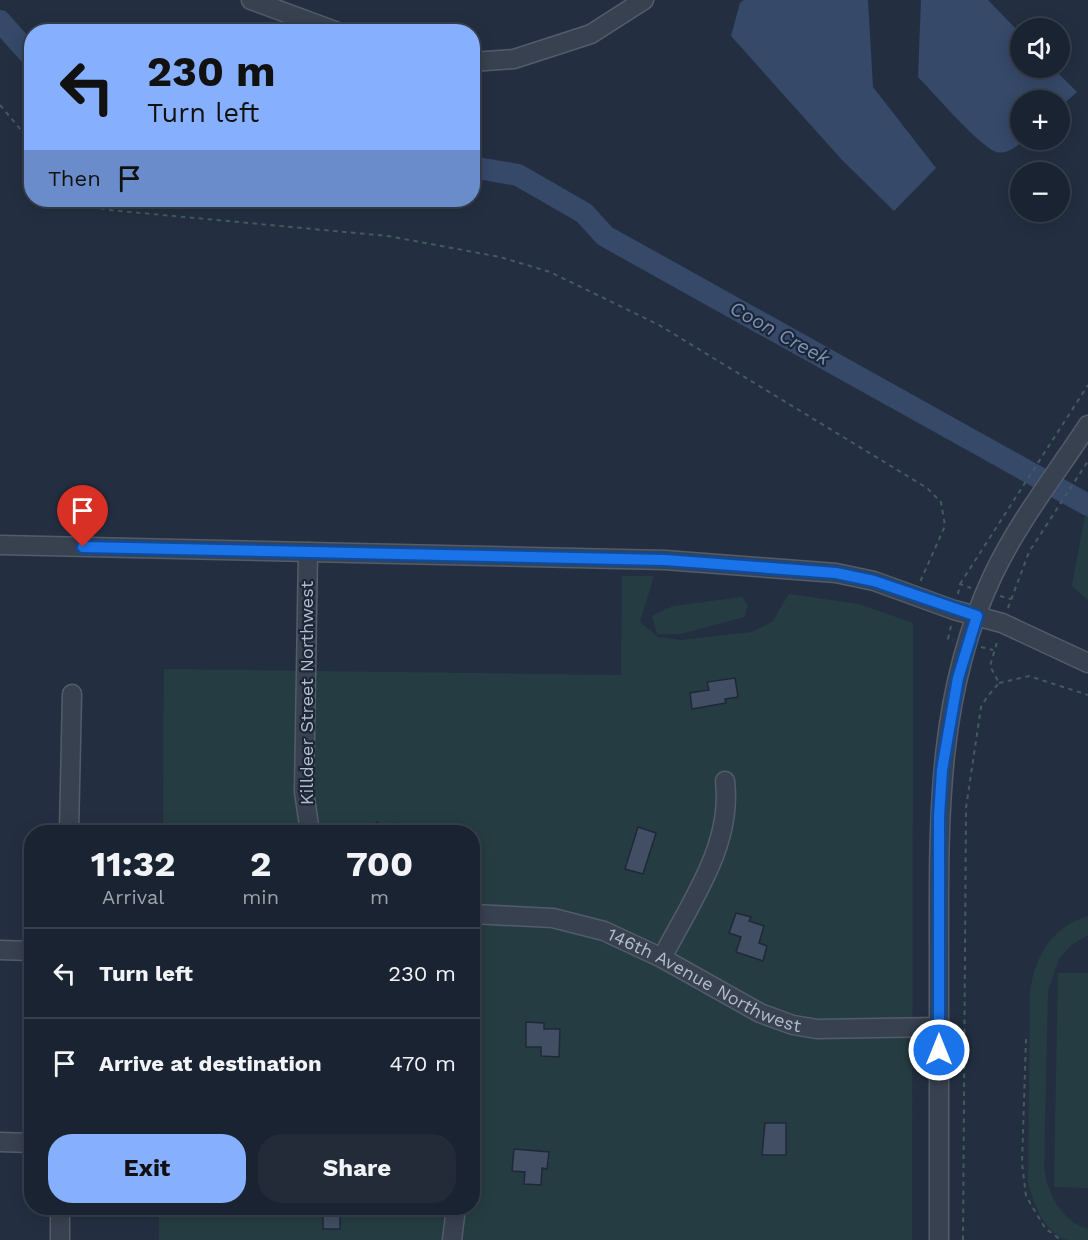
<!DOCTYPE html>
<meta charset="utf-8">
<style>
:root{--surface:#1a2331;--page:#232b39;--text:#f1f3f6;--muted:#9fa4ab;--line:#38404d;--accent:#86affe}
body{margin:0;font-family:"Work Sans",sans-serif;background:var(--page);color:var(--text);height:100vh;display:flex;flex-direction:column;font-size:22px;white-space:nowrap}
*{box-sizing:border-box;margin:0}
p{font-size:20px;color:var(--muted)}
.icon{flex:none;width:33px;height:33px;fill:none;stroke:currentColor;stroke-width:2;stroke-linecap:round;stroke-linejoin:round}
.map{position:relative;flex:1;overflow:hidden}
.side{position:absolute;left:24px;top:825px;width:456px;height:390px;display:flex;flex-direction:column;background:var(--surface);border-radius:24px;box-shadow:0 3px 15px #0003,0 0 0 2px var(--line)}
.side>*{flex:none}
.hud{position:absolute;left:24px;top:24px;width:456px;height:183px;border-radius:24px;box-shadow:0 3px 15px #0003,0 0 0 2px var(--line);background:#86affe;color:#111;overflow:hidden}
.fabs{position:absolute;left:1010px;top:18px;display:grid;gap:12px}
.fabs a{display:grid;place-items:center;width:60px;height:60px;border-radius:50%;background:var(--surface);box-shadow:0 3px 15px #0003,0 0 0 2px var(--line);font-size:30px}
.pin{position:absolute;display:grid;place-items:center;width:51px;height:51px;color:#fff;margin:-62px -26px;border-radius:50% 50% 50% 0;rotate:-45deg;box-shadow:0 0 6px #0007}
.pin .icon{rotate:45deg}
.me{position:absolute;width:66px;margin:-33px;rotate:0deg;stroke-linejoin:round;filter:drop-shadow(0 0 4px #0008)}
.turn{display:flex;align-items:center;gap:21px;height:126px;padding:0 24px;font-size:27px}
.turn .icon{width:78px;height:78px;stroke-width:2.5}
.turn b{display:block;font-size:42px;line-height:51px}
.then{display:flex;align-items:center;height:57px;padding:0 24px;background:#0003;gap:12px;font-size:22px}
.eta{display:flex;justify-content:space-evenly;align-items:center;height:102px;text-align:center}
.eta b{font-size:36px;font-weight:700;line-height:42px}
.action{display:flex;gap:12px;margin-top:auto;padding:12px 24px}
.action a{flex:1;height:69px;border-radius:24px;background:var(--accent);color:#111;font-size:24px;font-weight:700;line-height:69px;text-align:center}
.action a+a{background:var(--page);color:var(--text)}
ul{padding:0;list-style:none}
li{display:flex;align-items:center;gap:18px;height:90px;padding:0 24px;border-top:2px solid var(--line)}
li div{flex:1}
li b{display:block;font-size:22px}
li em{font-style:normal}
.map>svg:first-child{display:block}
</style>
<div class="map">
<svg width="1088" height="1240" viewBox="0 0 1088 1240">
<rect width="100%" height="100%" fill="#232f41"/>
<g fill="#253d42">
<path d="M1087,505H1088V600L1072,586Z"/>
<path d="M622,576H654L640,622L658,637L681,640L752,632L772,622L789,594L859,604L913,623L912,1240H159V1208H472V832H163L164,669L621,675Z"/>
<path d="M742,597L748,606L744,617L681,634H657L652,616L673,606Z"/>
<path d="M1088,916V935L1070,946L1059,959L1048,990L1044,1168C1048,1194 1061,1221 1088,1229V1240C1082,1240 1074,1240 1068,1240C1045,1235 1033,1202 1028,1182L1030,994C1033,959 1052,926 1088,916Z"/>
<path d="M1058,973H1088V1188L1054,1187Z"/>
</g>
<g fill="#364969">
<path d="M744,0H868L873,87L936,168L894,211L842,160L731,36L740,3Z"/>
<path d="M921,0H988L1020,33V68H1053L1077,92L1059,108V100H1020V140H1025C1017,146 1007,155 996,152C978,145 934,93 918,77Z"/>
</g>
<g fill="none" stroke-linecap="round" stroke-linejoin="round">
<g stroke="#364969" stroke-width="22">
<path d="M0,21L32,57"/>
<path d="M472,167L518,175L584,213L605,236L1088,505"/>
</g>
</g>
<g fill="#424e63" stroke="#1f2838" stroke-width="1.5">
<path d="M735,678L738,697L725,699L726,703L692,709L690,693L709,690L707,682Z"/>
<path d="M377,822L387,831L394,823L403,832H367Z"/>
<path d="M638,827L656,833L643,874L625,869Z"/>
<path d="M736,913L751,917L749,921L764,926L759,943L767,946L763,961L736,952L741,937L729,933Z"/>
<path d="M526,1022L544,1023V1029H560L559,1057L541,1056V1047H526Z"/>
<path d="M765,1123H786V1155H762Z"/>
<path d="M514,1149L549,1152L547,1169L542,1168L541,1185L524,1184L525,1172L512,1171Z"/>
<rect x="323" y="1208" width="17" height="21"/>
</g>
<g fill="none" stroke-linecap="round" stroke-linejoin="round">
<g stroke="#535c6b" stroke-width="21">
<g id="minor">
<path d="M251,0L338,32"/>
<path d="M472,62L514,59L591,34L644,0"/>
<path d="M0,545L665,560L836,573L874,581L954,610L1002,623L1088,663"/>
<path d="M308,552L304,792L310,832"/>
<path d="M69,832L72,694"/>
<path id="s1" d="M472,914L553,918L604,931L662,958L760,1013L793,1025L817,1029L939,1027"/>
<path d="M0,950L32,951"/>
<path d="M662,958C690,903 733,845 725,781"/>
<path d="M0,1142L32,1143"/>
<path d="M60,1208V1240"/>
<path d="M452,1240L456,1208"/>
<path d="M939,1240C939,1146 939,1052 939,958C939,826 935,697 993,575C1018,522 1056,474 1088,425"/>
</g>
</g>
<g stroke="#445a5f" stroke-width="2" stroke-dasharray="4.5 4.5" stroke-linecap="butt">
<path d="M0,105L32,143"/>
<path d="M85,200L91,206L109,210L388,236L500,257L550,272L659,325L927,488L941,502L945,526L920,582"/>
<path d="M960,584L1088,385"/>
<path d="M958,594L960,584L971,588"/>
<path d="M1000,596L1011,599"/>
<path d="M1008,608L1029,552L1088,461"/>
<path d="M951,626L948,639L953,640"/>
<path d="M981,647L993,650"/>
<path d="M999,683L1029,676L1088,695"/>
<path d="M1026,1039L1022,1163L1026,1196L1045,1228L1061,1240"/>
<path d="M963,1240L966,808L981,707L987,697L999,683L990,666L998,639"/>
</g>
<use href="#minor" stroke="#384150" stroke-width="18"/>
</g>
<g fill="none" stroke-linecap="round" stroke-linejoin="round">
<g stroke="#114b97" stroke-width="15">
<path id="route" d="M83,547L665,560L836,573L874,581L977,616L958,678L942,770L939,816V1050"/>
</g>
<use href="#route" stroke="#1a73e8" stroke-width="10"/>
</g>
<g text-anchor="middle" stroke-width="4.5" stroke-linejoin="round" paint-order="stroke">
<g font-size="18" fill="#b4bccb" stroke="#1c2636">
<text transform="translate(307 693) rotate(-90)" y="6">Killdeer Street Northwest</text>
<text dy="6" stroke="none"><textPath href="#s1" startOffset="246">146th Avenue Northwest</textPath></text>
</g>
<g font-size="20" font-style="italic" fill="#7a90b4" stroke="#1c2636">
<text transform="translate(780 333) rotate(29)" y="7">Coon Creek</text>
</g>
</g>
</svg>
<div class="fabs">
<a><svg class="icon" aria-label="sound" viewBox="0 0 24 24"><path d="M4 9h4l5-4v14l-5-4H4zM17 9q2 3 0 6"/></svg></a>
<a>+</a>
<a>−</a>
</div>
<div class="pin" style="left:83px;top:547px;background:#d93025"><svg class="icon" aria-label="arrive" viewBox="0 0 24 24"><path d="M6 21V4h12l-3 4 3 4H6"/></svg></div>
<svg class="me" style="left:939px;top:1050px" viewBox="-20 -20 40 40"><circle r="17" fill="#1a73e8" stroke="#fff" stroke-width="3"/><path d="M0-11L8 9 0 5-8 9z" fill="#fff"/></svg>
<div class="hud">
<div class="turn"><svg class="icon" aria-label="left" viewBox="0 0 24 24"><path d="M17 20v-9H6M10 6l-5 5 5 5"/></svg><div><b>230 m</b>Turn left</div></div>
<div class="then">Then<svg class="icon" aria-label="arrive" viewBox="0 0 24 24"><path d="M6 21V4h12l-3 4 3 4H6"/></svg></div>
</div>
<section class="side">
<div class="eta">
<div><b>11:32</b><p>Arrival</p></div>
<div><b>2</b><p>min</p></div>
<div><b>700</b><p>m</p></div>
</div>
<ul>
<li><svg class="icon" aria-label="left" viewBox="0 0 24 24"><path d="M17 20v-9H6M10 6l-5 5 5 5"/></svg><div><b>Turn left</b></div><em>230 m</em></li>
<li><svg class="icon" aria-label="arrive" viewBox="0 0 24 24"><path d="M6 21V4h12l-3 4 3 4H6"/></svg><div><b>Arrive at destination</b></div><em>470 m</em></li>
</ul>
<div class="action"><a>Exit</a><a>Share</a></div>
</section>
</div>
